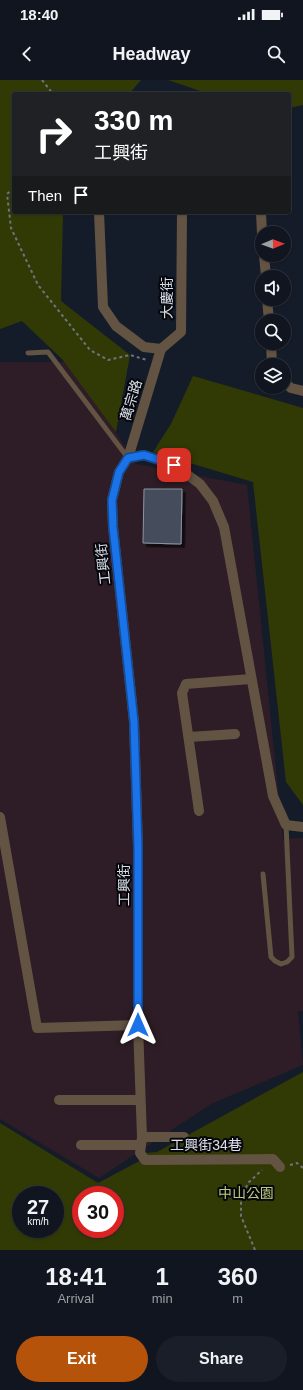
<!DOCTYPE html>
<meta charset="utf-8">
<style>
:root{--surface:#10151f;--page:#191e28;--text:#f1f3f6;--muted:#9c9fa4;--line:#30343d;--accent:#b45309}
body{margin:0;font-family:Helvetica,"Noto Sans TC",sans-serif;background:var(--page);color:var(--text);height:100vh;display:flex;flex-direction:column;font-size:15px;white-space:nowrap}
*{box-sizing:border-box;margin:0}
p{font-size:13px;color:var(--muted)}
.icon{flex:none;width:22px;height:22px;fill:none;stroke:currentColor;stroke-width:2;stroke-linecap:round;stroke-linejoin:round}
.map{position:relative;height:1170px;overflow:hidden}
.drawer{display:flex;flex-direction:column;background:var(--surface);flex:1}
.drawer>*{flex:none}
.top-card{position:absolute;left:12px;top:12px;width:279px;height:122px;border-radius:4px;box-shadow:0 1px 3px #0004,0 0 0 1px var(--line);background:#202124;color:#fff;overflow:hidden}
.needle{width:26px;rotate:89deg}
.fabs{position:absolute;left:255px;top:146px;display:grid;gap:8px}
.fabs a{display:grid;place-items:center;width:36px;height:36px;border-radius:50%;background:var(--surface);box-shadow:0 1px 3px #0004,0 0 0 1px var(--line);font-size:20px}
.speed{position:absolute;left:12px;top:1106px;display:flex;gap:8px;font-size:20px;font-weight:700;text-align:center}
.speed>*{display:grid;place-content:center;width:52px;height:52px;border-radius:50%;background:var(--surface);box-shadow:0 1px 3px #0004,0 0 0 1px var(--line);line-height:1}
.speed small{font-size:10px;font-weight:400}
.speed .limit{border:6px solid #d22;background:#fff;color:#111}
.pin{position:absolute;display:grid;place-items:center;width:34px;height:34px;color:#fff;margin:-17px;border-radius:8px;box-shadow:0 2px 6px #0006}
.me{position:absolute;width:44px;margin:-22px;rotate:0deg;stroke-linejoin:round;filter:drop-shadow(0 0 3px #0008)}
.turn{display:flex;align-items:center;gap:14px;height:84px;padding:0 16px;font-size:18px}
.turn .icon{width:52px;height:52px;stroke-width:2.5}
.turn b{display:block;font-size:28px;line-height:34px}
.then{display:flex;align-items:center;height:38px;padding:0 16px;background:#0003;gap:8px;font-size:15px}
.eta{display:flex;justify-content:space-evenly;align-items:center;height:68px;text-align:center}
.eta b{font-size:24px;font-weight:800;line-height:28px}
.cta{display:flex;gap:8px;margin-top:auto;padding:8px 16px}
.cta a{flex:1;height:46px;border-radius:24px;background:var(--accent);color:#fff;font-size:16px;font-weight:800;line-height:46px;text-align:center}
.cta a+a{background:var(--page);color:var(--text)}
.status{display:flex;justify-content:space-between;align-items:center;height:28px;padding:0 20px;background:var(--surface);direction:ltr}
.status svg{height:11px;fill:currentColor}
header{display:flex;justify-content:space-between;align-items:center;height:52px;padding:0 16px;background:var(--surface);font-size:18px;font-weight:800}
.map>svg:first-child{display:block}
</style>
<div class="status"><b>18:40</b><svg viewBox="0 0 49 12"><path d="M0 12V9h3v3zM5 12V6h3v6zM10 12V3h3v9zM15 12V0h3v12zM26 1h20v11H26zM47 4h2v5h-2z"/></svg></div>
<header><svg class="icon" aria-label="back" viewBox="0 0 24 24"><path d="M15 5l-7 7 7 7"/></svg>Headway<svg class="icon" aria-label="search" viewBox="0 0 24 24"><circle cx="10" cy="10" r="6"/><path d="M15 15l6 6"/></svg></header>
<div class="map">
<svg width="303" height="1170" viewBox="0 0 303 1170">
<defs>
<filter id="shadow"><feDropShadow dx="3.5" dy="3.5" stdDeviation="0" flood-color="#0009"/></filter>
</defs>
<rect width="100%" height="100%" fill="#151c29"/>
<path fill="#2e1d26" d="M0,282H71L136,384L247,405L283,759L303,758V931H298L303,985L211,1024L99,1098L0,1039Z"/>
<g fill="#313a05" fill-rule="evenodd">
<path d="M0,0H141L129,14H14V132H63L61,221L130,275L116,352L62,279L22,241L0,249Z"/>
<path d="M168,0H303V25L289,28V14H209Z"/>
<path d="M193,296L303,328V725L286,702L253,402L153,372L171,344Z"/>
<path d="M303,992V1170H0V1043L98,1103L147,1077L145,1073L157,1072ZM21,1115H55V1149H21ZM81,1115H115V1149H81Z"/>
</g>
<path fill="#454d5c" stroke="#8b94a4" filter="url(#shadow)" d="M144,409H182L181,464L143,463Z"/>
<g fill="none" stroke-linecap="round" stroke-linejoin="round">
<g stroke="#6d747f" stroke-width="2" stroke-dasharray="3 3" stroke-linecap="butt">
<path d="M42,0L53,14"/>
<path d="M14,108L7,114L11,148L38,205L90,270L108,280L130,275L147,280"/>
<path d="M290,1085L297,1083L303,1088"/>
<path d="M255,1170L241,1136V1118L248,1103L262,1090"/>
</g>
<g stroke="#635342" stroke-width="5">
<path d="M28,273L48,272L128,378"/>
<path d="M263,794L271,877L275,881L281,884L287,882L292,877L286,745"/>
</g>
<g stroke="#635342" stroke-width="10">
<path d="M99,132L103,227L116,246L144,267L161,269L181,252L182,132"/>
<path d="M261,132L262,153"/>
<path d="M264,175L266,197"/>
<path d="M267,219L269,241"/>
<path d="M271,263L272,285"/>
<path d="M284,302L291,308L303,311"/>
<path d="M128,378L161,269"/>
<path d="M189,657L235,654"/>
<path d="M199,731L182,613L186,604L251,599"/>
<path d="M0,737L37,948L138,945V767L134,642L113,447L112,420L119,392L128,378L144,375L174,385L200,404L213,421L224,447L273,716L286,745L303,747"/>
<path d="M138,945L142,1057L140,1073L145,1080L273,1079L280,1087"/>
<path d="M59,1020H140"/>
<path d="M142,1057H184"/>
<path d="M81,1065H141"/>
</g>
</g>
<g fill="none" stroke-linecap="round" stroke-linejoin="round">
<g stroke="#114b97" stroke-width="10">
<path id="route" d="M138,945V767L134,642L113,447L112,420L119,392L128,378L144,375L174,385"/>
</g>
<use href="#route" stroke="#1a73e8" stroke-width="7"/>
</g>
<g text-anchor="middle" stroke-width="4" stroke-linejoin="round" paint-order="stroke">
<g font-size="14" fill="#dbe0e9" stroke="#05070c">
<text transform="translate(167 218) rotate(-90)" y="5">大慶街</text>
<text transform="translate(131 320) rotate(-73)" y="5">萬宗路</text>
<text transform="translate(103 484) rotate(-96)" y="5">工興街</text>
<text transform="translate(124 805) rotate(-90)" y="5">工興街</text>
<text x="206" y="1070">工興街34巷</text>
</g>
<g font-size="14" fill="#b9cb7c" stroke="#05070c">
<text x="246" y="1118">中山公園</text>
</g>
</g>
</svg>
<div class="fabs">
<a><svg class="needle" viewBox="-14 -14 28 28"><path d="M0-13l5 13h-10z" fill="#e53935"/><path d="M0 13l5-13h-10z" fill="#9c9fa4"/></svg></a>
<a><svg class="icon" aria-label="sound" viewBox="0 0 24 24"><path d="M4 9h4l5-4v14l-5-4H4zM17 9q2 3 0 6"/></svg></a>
<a><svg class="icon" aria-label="search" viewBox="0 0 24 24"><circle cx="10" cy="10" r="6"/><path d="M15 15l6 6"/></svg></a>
<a><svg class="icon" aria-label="layers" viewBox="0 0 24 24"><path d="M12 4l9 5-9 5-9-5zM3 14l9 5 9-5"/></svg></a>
</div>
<div class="speed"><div>27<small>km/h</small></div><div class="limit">30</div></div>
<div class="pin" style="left:174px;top:385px;background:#d93025"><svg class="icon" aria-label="arrive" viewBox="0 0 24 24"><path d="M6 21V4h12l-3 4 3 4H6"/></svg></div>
<svg class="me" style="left:138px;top:945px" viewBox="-20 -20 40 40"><path d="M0-17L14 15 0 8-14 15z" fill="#1a73e8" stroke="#fff" stroke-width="4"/></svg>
<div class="top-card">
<div class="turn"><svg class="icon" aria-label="right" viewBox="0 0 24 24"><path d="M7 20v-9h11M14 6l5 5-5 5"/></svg><div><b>330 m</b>工興街</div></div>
<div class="then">Then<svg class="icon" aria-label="arrive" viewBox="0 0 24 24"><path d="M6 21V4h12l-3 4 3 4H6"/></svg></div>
</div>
</div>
<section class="drawer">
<div class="eta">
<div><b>18:41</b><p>Arrival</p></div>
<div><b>1</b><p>min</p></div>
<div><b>360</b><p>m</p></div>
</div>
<div class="cta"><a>Exit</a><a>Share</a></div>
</section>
